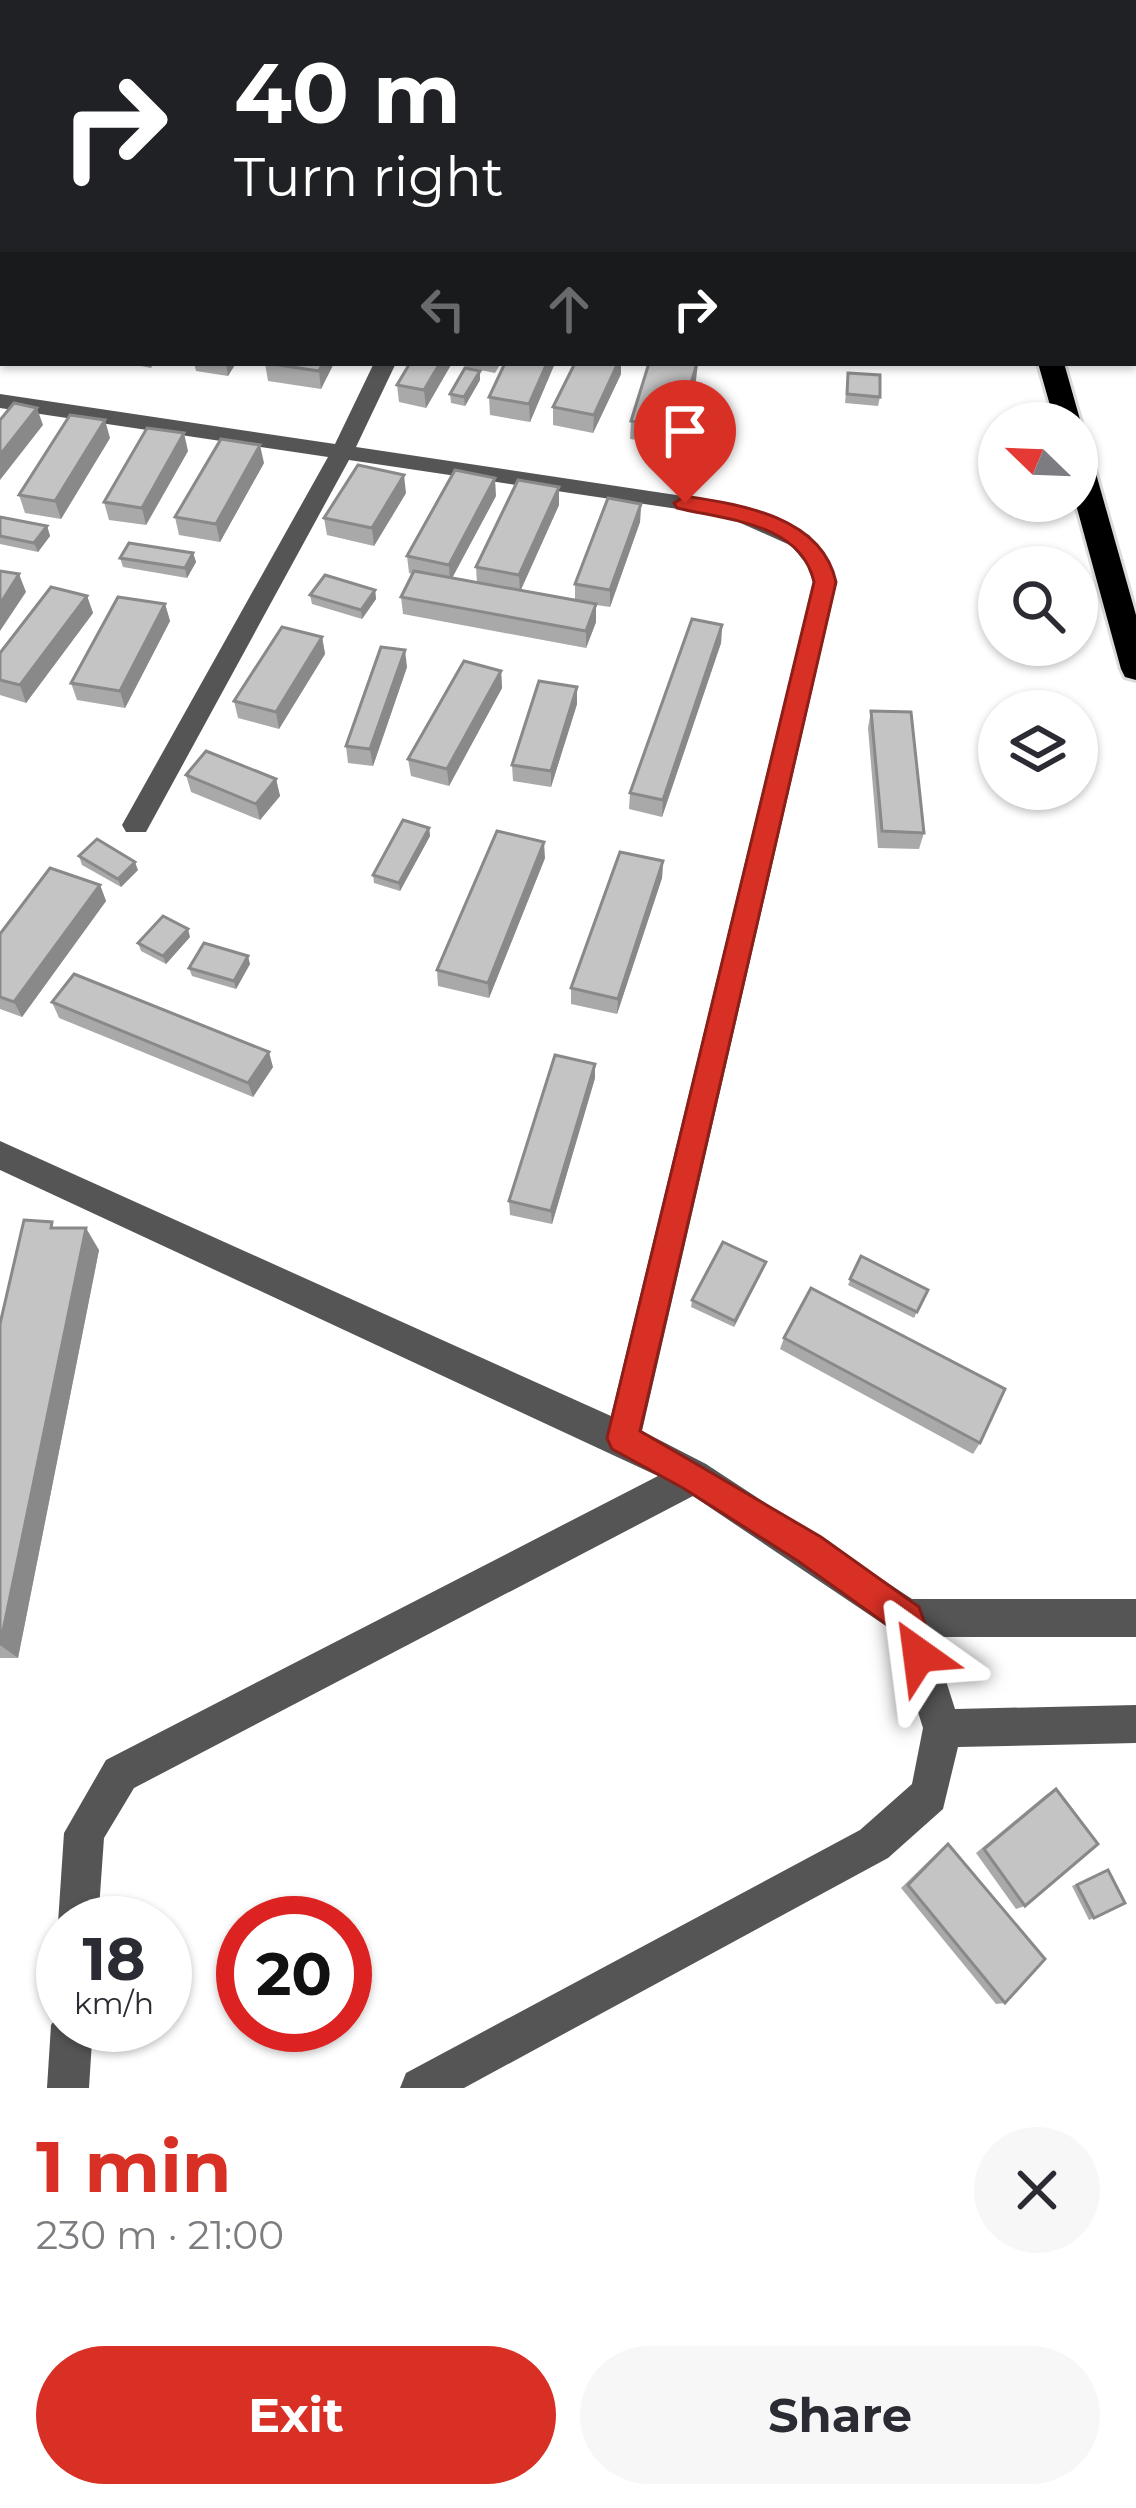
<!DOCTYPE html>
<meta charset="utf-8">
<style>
:root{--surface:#fff;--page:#f7f7f7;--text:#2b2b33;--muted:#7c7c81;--accent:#d93025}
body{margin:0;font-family:Montserrat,sans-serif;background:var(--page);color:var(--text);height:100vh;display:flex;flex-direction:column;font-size:45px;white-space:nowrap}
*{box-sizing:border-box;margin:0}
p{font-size:39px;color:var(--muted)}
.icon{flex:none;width:66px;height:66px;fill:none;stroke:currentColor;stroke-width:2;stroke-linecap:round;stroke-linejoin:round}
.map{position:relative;height:2088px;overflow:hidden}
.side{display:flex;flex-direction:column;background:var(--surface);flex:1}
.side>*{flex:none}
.top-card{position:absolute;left:0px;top:0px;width:1137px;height:366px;box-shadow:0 3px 9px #0004;background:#202124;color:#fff;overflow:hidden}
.needle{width:78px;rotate:293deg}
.tools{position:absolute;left:978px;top:402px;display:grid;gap:24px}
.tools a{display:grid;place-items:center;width:120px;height:120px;border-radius:50%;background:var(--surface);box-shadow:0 3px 9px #0004;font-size:60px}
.speed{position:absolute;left:36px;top:1896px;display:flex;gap:24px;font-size:60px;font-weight:700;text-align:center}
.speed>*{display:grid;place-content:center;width:156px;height:156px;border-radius:50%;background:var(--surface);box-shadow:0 3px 9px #0004;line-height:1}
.speed small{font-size:30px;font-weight:400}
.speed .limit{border:18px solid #d22;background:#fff;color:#111}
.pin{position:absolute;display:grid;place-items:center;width:102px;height:102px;color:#fff;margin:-123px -51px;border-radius:50% 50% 50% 0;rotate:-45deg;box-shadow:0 0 12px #0007}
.pin .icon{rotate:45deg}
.me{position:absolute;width:132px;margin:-66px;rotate:329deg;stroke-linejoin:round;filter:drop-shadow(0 0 9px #0008)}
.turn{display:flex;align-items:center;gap:42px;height:252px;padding:0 36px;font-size:54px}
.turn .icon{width:156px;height:156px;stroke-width:2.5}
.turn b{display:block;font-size:84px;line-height:102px}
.lanes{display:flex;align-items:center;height:114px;padding:0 36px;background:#0003;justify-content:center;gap:60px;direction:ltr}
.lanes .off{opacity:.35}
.round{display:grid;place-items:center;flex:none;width:126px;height:126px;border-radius:63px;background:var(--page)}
.overview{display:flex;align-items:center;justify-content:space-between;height:204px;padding:0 36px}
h1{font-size:72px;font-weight:700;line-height:90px;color:var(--accent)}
.button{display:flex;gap:24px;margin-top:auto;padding:24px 36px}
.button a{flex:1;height:138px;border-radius:72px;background:var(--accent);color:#fff;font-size:48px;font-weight:700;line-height:138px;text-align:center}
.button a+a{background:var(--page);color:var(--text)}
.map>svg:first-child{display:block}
</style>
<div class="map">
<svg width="1136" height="2088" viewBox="0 0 1136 2088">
<rect width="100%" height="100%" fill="#fff"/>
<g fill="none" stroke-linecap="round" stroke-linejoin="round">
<g stroke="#dbdbdb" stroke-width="6">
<g id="highway">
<path d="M940,0H960L961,3H941Z"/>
<path d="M1038,363H1064L1081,423L1077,429V423H1055Z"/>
<path d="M1077,447L1091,456L1136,615V680L1125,677L1121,669L1075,501Z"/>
</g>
</g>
<g fill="#555" fill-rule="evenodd">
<rect x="0" y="56" width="3" height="10"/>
<path d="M3,99V113L0,114V100Z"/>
<path d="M374,363H396L356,447L736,504L809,535L831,565L837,582L642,1431L706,1464L912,1599H1136V1637H932L955,1709L1136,1705V1743L958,1747L943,1809L888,1858L464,2088H400L406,2073L860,1830L912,1784L923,1728L892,1630L693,1496L134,1788L104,1838L98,1923H63V1936L58,1923L64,1833L106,1760L658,1476L0,1170V1141L611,1416L813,582L807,565L792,546L725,516L349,460L146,832H126L122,825L328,457L0,408V394L335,444Z"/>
<path d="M63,2008V2025H93L89,2088H47L51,2025Z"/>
</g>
<use href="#highway" fill="#000" fill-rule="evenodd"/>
</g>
<g fill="#a9a9a9">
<path d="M0,0H79L80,3H3V26H0Z"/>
<path d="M3,312V340L0,337V315Z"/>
<path d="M126,363H154L151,368Z"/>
<path d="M194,363H236L228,376L196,371Z"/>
<path d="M265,363H334L321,389L268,381Z"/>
<path d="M410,363H452L426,408L399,402L397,385Z"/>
<path d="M466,363H501L495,373L466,367Z"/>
<path d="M505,363H555L530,422L490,415L489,397Z"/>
<path d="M575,363H621V374L593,433L553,425V407Z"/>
<path d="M848,373L880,397L878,406L845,403Z"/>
<path d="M480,380L465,406L451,403L450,394Z"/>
<path d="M696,380L677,446L630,439L631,421Z"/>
<path d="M110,438L61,519L25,513L19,495Z"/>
<path d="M188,451L146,525L109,520L104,502Z"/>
<path d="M264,463L220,542L179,535L175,517Z"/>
<path d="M559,487V505L520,591L575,601V584L641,504L640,522L610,607L596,605V622L586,648L403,614L401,597L412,574L409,573L407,556L496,496L452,578L477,583L476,567Z"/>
<path d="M406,493L374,546L327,535L324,518Z"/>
<path d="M0,517L47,526L50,536L38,552L0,544Z"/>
<path d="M193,553L196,562L187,578L123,567L120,558Z"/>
<path d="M375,590L376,599L362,619L312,604L310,595Z"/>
<path d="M87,596L93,613L26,703L0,695V653Z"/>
<path d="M165,604L170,621L125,708L77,700L71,683Z"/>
<path d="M722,625L721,643L662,817L629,809L630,793Z"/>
<path d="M322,637L325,654L279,729L238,718L234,701Z"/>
<path d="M407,667L373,766L348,763L346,746Z"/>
<path d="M501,671L502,688L449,786L411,776L408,759Z"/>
<path d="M577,687V704L551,787L513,781L512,765Z"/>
<path d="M871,711L924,833L919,849L878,848L868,728Z"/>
<path d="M186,775L276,779L280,796L260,820L191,792Z"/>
<path d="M429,828L430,836L400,891L374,883L373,875Z"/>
<path d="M79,856L138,870L121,887L82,865Z"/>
<path d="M545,858L489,998L438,986L437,970Z"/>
<path d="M663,861L662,878L617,1014L571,1004V988Z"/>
<path d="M100,885L106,901L22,1017L0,1009V934Z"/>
<path d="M190,937L166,964L141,951L138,943Z"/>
<path d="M250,964L236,989L192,976L189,968Z"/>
<path d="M52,1002L273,1067L253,1097L59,1018Z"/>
<path d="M595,1078L552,1224L510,1215L509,1201Z"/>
<path d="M56,1228L99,1250L18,1658H0V1324Z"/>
<path d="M861,1256L928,1290L914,1318L848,1285Z"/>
<path d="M764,1268L734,1327L691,1307L692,1300Z"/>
<path d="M784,1338L980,1443L973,1454L780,1349Z"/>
<path d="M1056,1789L1025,1906L1016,1909L976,1853L1047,1794Z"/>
<path d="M948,1844L1005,2003L996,2004L901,1888L941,1849Z"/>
<path d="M1108,1870L1094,1918L1089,1920L1072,1886Z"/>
</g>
<g fill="#898989">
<path d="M3,257V282L0,286V261Z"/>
<path d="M226,363H236L228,376Z"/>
<path d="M323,363H334L321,389L319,371Z"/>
<path d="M440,363H452L426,408L424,390Z"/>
<path d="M547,363H555L530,422L529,404Z"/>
<path d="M618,363H621V374L593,433L594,415Z"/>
<path d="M698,363L696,380L677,446L678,428Z"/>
<path d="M480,371V380L465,406L464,397Z"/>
<path d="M37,408L43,425L0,480V455Z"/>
<path d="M105,420L110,438L61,519L55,501Z"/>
<path d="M184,433L188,451L146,525L142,508Z"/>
<path d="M260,445L264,463L220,542L216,524Z"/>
<path d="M404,475L406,493L374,546L372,528Z"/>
<path d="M495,478L496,496L450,582L449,565Z"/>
<path d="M559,487V505L520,592L519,575Z"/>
<path d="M641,504L640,522L610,607V590Z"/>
<path d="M47,526L50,536L38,552L34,543Z"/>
<path d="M193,553L196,562L187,578L185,568Z"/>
<path d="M19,574L26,592L0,631V604Z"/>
<path d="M375,590L376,599L362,619L361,610Z"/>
<path d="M87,596L93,613L26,703L20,685Z"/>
<path d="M165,604L170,621L125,708L120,691Z"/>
<path d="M596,604V622L586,648V631Z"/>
<path d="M722,625L721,643L662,817L663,800Z"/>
<path d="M322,637L325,654L279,729L276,712Z"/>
<path d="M405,650L407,667L373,766L370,749Z"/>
<path d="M501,671L502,688L449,786L447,769Z"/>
<path d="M577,687V704L551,787V771Z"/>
<path d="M276,779L280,796L260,820L256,804Z"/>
<path d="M429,828L430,836L400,891L399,883Z"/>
<path d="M544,842L545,858L489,998L488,983Z"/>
<path d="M663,861L662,878L617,1014L618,999Z"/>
<path d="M135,862L138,870L121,887L118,879Z"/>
<path d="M100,885L106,901L22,1017L14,1002Z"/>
<path d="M188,929L190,937L166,964L163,956Z"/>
<path d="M248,956L250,964L236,989L234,981Z"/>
<path d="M269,1052L273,1067L253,1097L248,1083Z"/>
<path d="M595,1064V1078L552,1224L551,1211Z"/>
<path d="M86,1228L99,1250L18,1658L0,1645Z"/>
<path d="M766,1262L764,1268L734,1327L735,1321Z"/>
</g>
<g fill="#c4c4c4" stroke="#898989" stroke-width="3">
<path d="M0,0H73V3H3V9H0Z"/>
<path d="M3,151V171L0,175V154Z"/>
<path d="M266,363H323L319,371Z"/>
<path d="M410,363H440L424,390L397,385Z"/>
<path d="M505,363H547L529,404L489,397Z"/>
<path d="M575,363H618L594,415L553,407Z"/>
<path d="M649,363H697L678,428L631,421Z"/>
<path d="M465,368L480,371L464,397L450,394Z"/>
<path d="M848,373L880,375V397L847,394Z"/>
<path d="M14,403L37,408L0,455V420Z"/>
<path d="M70,415L105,420L55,501L19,495Z"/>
<path d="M147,428L184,433L142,508L104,502Z"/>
<path d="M221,439L260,445L216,524L175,517Z"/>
<path d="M358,465L404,475L372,528L324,518Z"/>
<path d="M455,470L495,478L449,565L407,556Z"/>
<path d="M518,480L559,487L519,575L476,567Z"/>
<path d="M608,498L641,504L610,590L575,584Z"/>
<path d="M0,517L47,526L34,543L0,536Z"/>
<path d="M129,543L193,553L185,568L120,558Z"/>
<path d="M0,571L19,574L0,604Z"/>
<path d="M414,571L596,604L586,631L401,597Z"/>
<path d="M325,575L375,590L361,610L310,595Z"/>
<path d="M51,587L87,596L20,685L0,680V653Z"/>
<path d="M118,597L165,604L120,691L71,683Z"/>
<path d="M692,619L722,625L663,800L630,793Z"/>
<path d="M282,627L322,637L276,712L234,701Z"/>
<path d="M381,647L405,650L370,749L346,746Z"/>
<path d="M464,661L501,671L447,769L408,759Z"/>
<path d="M539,681L577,687L551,771L512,765Z"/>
<path d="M871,711L911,712L924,833L882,831Z"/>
<path d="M206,751L276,779L256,804L186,775Z"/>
<path d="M403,820L429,828L399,883L373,875Z"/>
<path d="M497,831L544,842L488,983L437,970Z"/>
<path d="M97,839L135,862L118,879L79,856Z"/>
<path d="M620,852L663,861L618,999L571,988Z"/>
<path d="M50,868L100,885L14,1002L0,997V934Z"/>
<path d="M163,916L188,929L163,956L138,943Z"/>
<path d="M204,943L248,956L234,981L189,968Z"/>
<path d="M74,974L269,1052L248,1083L52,1002Z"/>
<path d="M555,1055L595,1064L551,1211L509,1201Z"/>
<path d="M24,1220L52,1222L51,1228H86L0,1645V1324Z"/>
<path d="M723,1242L766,1262L735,1321L692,1300Z"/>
<path d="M861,1256L928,1290L917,1312L850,1279Z"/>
<path d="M811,1288L1005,1389L980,1443L784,1338Z"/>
<path d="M1056,1789L1098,1844L1025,1906L984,1849Z"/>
<path d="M948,1844L1045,1959L1005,2003L908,1885Z"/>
<path d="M1108,1870L1125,1903L1094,1918L1077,1885Z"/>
</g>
<path fill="#d93025" stroke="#8d1f18" stroke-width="3" d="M685,496C743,505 822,517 836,582L640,1431L821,1537L919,1607L936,1655L931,1667L919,1672L907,1667L893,1629L798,1561L683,1488L612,1449L607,1438L814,582C801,523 727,520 677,508L674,503Z"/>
</svg>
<div class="tools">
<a><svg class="needle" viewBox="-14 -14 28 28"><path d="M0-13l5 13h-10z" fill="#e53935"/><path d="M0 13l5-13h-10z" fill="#7c7c81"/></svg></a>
<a><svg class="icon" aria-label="search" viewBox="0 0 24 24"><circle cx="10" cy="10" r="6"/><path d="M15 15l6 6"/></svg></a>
<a><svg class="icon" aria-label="layers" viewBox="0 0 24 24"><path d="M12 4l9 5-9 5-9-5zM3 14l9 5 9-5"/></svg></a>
</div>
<div class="speed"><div>18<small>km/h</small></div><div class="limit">20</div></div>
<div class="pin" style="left:685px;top:503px;background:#d93025"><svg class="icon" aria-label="arrive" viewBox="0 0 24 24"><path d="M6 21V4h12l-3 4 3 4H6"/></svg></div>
<svg class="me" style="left:919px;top:1655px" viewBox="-20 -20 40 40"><path d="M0-17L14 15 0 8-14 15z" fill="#d93025" stroke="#fff" stroke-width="4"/></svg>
<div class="top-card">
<div class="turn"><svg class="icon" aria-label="right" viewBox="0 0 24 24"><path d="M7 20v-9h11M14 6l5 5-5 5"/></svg><div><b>40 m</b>Turn right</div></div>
<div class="lanes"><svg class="icon off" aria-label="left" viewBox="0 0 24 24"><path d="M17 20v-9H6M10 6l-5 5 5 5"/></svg><svg class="icon off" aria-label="ahead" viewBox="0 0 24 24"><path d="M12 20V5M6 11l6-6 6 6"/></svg><svg class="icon" aria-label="right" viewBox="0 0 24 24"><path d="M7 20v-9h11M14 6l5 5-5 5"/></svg></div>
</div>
</div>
<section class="side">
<div class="overview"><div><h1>1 min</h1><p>230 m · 21:00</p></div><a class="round"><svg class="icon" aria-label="close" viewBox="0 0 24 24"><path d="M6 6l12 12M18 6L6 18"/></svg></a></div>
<div class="button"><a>Exit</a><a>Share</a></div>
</section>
